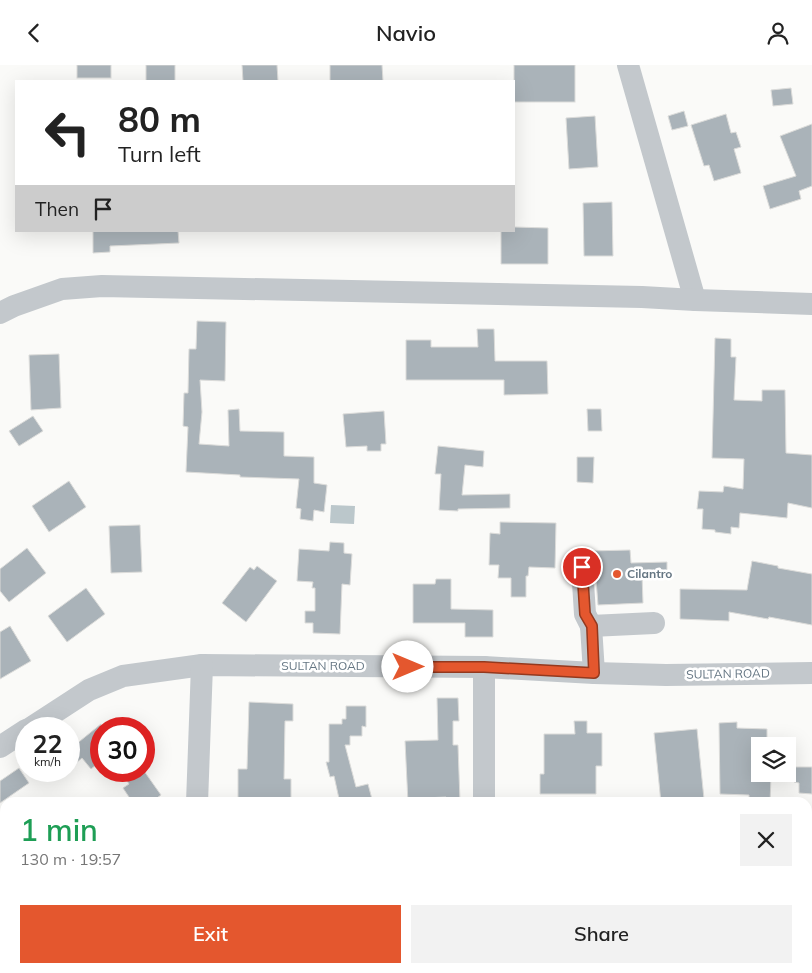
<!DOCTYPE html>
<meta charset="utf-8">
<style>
:root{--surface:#fff;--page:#f2f2f2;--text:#222;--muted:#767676;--accent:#e4572e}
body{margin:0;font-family:Mulish,sans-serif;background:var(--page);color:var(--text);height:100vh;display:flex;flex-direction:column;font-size:19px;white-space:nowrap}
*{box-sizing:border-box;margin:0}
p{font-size:16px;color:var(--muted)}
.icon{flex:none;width:28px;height:28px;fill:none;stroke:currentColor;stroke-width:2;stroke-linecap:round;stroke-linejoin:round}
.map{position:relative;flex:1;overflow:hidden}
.sheet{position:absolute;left:0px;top:732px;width:812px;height:176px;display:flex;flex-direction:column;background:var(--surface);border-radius:15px 15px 0 0;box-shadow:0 5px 20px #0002}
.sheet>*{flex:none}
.guide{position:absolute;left:15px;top:15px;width:500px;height:152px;border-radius:0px;box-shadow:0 5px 20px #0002;background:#fff;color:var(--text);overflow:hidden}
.fabs{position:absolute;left:751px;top:672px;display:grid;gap:10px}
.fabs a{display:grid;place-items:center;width:45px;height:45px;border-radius:0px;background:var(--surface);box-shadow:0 5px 20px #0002;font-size:25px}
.speed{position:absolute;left:15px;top:652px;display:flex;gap:10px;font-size:25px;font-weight:700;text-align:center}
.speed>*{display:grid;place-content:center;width:65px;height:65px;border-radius:50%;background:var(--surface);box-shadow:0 5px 20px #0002;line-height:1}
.speed small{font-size:12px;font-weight:400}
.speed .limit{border:8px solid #d22;background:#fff;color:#111}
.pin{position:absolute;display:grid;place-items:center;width:42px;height:42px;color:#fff;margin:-21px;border:2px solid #fff;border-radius:50%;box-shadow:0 1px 5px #0007}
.me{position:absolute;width:55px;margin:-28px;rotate:90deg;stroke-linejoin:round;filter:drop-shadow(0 0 4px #0008)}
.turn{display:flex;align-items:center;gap:18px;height:105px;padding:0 20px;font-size:22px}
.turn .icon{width:65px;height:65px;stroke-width:2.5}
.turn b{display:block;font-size:35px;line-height:42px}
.then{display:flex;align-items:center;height:48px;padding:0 20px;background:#0003;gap:10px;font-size:19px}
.round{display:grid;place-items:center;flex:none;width:52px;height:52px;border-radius:0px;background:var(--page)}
.summary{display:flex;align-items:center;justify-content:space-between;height:85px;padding:0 20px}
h1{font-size:30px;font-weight:600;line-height:38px;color:#1e9e55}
.button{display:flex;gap:10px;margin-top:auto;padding:10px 20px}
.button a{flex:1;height:58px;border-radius:0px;background:var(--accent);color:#fff;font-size:20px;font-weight:600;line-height:58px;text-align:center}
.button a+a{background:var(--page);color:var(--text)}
header{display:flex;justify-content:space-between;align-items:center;height:65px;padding:0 20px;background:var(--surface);font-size:22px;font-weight:600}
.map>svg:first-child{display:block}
</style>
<header><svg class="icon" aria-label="back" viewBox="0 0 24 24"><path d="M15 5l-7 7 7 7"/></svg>Navio<svg class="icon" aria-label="person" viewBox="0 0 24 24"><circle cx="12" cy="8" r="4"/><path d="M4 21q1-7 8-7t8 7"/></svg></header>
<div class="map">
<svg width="812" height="908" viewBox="0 0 812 908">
<rect width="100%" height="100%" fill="#fafaf8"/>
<path fill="#bbc7cb" d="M331,440L355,441L354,459L330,458Z"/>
<g fill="#aab3b9" stroke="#dcdcda">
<rect x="77" y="0" width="34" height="13"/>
<rect x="146" y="0" width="29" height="16"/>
<path d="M242,0H277L278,16H243Z"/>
<path d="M330,0H382L383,16H330Z"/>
<rect x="514" y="0" width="61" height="37"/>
<path d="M791,23L793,39L773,41L771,25Z"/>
<path d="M684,46L688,61L672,65L668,51Z"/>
<path d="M726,49L731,68L736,67L741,82L734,84L741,108L714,116L709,100L704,101L691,60Z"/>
<path d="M595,51L598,102L569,104L566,53Z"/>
<path d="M812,59V121L799,126L801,134L770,144L763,121L796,111L780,71Z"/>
<path d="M612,137L613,191H584L583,138Z"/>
<path d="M514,162L548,163V199H501V166H514Z"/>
<path d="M93,166H178L179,178L110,181V187L93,188Z"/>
<path d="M197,256L226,257L225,316L200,315L202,347L199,379L229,381L228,345L239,344L240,366L284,367V391L314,392V418L327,420L324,447L314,445L313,456L300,454L301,444L296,443L299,414L240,412V410L186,407L188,362L183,361L184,328H188L189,284H196Z"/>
<path d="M477,264H494L495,296H547L548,329L504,330V315H406V275H431V282H478Z"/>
<path d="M715,273L731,274V292H736L734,335L762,336V325H785L786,388L812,390V443L788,438L787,453L740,448L739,463L731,462V469L715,467V465L702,464L703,444H697L699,426L723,427L724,421L743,424L744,394L712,393Z"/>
<path d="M59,289L61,343L31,345L29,290Z"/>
<path d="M587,344H601L602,366H588Z"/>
<path d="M384,346L386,379H381V386H367V381L346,382L343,349Z"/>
<path d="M33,351L43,366L19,381L9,366Z"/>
<path d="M438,381L484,386L483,402L465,400L462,430L510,429V443L458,444V446L439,445L441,409H435Z"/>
<path d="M577,392H594L593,418L577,417Z"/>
<path d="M69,416L86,442L49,467L32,441Z"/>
<path d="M500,457L556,458L555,503L529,502L528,511H526V532H511V513H498L499,500H489L490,468L500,469Z"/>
<path d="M140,460L142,507L111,508L109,461Z"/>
<path d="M330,477L344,478V488L352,489L350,520L342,519L340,569L313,568V558H305V546H315V523H312L313,517L297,516L299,484L329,486Z"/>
<path d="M27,483L46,508L9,537L0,526V504Z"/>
<path d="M630,485L631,498L667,497V509L642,510L643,538L598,540L595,501L593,495L589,492V486Z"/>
<path d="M752,496L778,501V503L812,509V560L769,552L768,554L729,547V556L680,554V524L747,525Z"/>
<path d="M257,501L277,516L246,557L222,538L250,502L254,505Z"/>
<path d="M436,514H451V544L493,545V572H465V558H413V519H435Z"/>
<path d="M86,523L105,549L67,577L48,551Z"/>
<path d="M10,561L31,596L0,614V567Z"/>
<path d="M437,633H458L459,656H453V680H458L460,736H447L446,732L423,733V738H408L405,676L438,675Z"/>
<path d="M249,637L293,639V656H285L284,714H291V738H238V704H247Z"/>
<path d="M346,641H366V662L362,661V671H350V680H345L356,722L368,719L373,738H340L334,711L330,712L326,697H329V659H342V654H346Z"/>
<path d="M574,656H587V668H602V701H596V729H540V709H544V669H575Z"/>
<path d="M737,657V663L767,664V681H760V711H771L770,738H749V730L720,729L719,658Z"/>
<path d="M101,659V696L91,704L82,693L76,698L69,689V685Z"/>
<path d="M697,664L704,734L661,738L654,668Z"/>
<path d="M795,702H812V729L799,728V718L794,717Z"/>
<path d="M19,703L29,718L0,738V716Z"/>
<path d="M121,706H144L161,730L150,738H133L123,723L129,719Z"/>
</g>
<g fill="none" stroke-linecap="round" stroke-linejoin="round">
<g stroke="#c3c8cc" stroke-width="22">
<path d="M628,0L695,235"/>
<path d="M0,248L14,241L62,224L102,221L642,232L695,235L812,239"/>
<path d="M582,502L585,549L591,561"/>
<path d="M484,602V738"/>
<path d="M594,608L591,561L654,558"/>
<path d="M29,664L89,625L123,611L202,600L484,602L594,608L666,610L812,608"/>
<path d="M0,682L26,665"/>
<path d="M197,738L202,600"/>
<path d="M472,908L473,904"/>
</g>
</g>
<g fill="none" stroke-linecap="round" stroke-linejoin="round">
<g stroke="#94391e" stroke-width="12">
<path id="route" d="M408,602H484L594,608L592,561L585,549L582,502"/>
</g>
<use href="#route" stroke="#e4572e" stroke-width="9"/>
</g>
<circle fill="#e4572e" stroke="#fff" stroke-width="2" cx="617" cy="509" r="5"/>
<g text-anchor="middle" stroke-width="5" stroke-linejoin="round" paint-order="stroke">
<g font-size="12" font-weight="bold" fill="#657683" stroke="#fff" text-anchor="start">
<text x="627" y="513">Cilantro</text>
</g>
<g font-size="12" fill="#657683" stroke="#fff">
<text x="323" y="605">SULTAN ROAD</text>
<text transform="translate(728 609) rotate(-1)" y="4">SULTAN ROAD</text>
</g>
</g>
</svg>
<div class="fabs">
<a><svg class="icon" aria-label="layers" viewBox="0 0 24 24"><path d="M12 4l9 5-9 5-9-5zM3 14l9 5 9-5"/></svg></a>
</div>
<div class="speed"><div>22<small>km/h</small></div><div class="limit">30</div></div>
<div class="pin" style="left:582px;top:502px;background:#d93025"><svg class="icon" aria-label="arrive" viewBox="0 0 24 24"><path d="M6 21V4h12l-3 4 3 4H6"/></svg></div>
<svg class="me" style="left:408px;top:602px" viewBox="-20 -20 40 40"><circle r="19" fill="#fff"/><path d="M0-13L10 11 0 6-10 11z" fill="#e4572e"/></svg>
<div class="guide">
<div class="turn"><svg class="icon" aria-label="left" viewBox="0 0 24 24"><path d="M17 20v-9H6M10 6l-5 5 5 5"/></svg><div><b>80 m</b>Turn left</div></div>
<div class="then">Then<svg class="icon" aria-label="arrive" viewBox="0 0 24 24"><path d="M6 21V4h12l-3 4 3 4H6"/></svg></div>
</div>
<section class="sheet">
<div class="summary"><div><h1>1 min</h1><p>130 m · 19:57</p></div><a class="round"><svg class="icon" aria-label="close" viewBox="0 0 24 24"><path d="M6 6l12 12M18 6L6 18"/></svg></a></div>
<div class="button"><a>Exit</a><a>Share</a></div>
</section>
</div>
